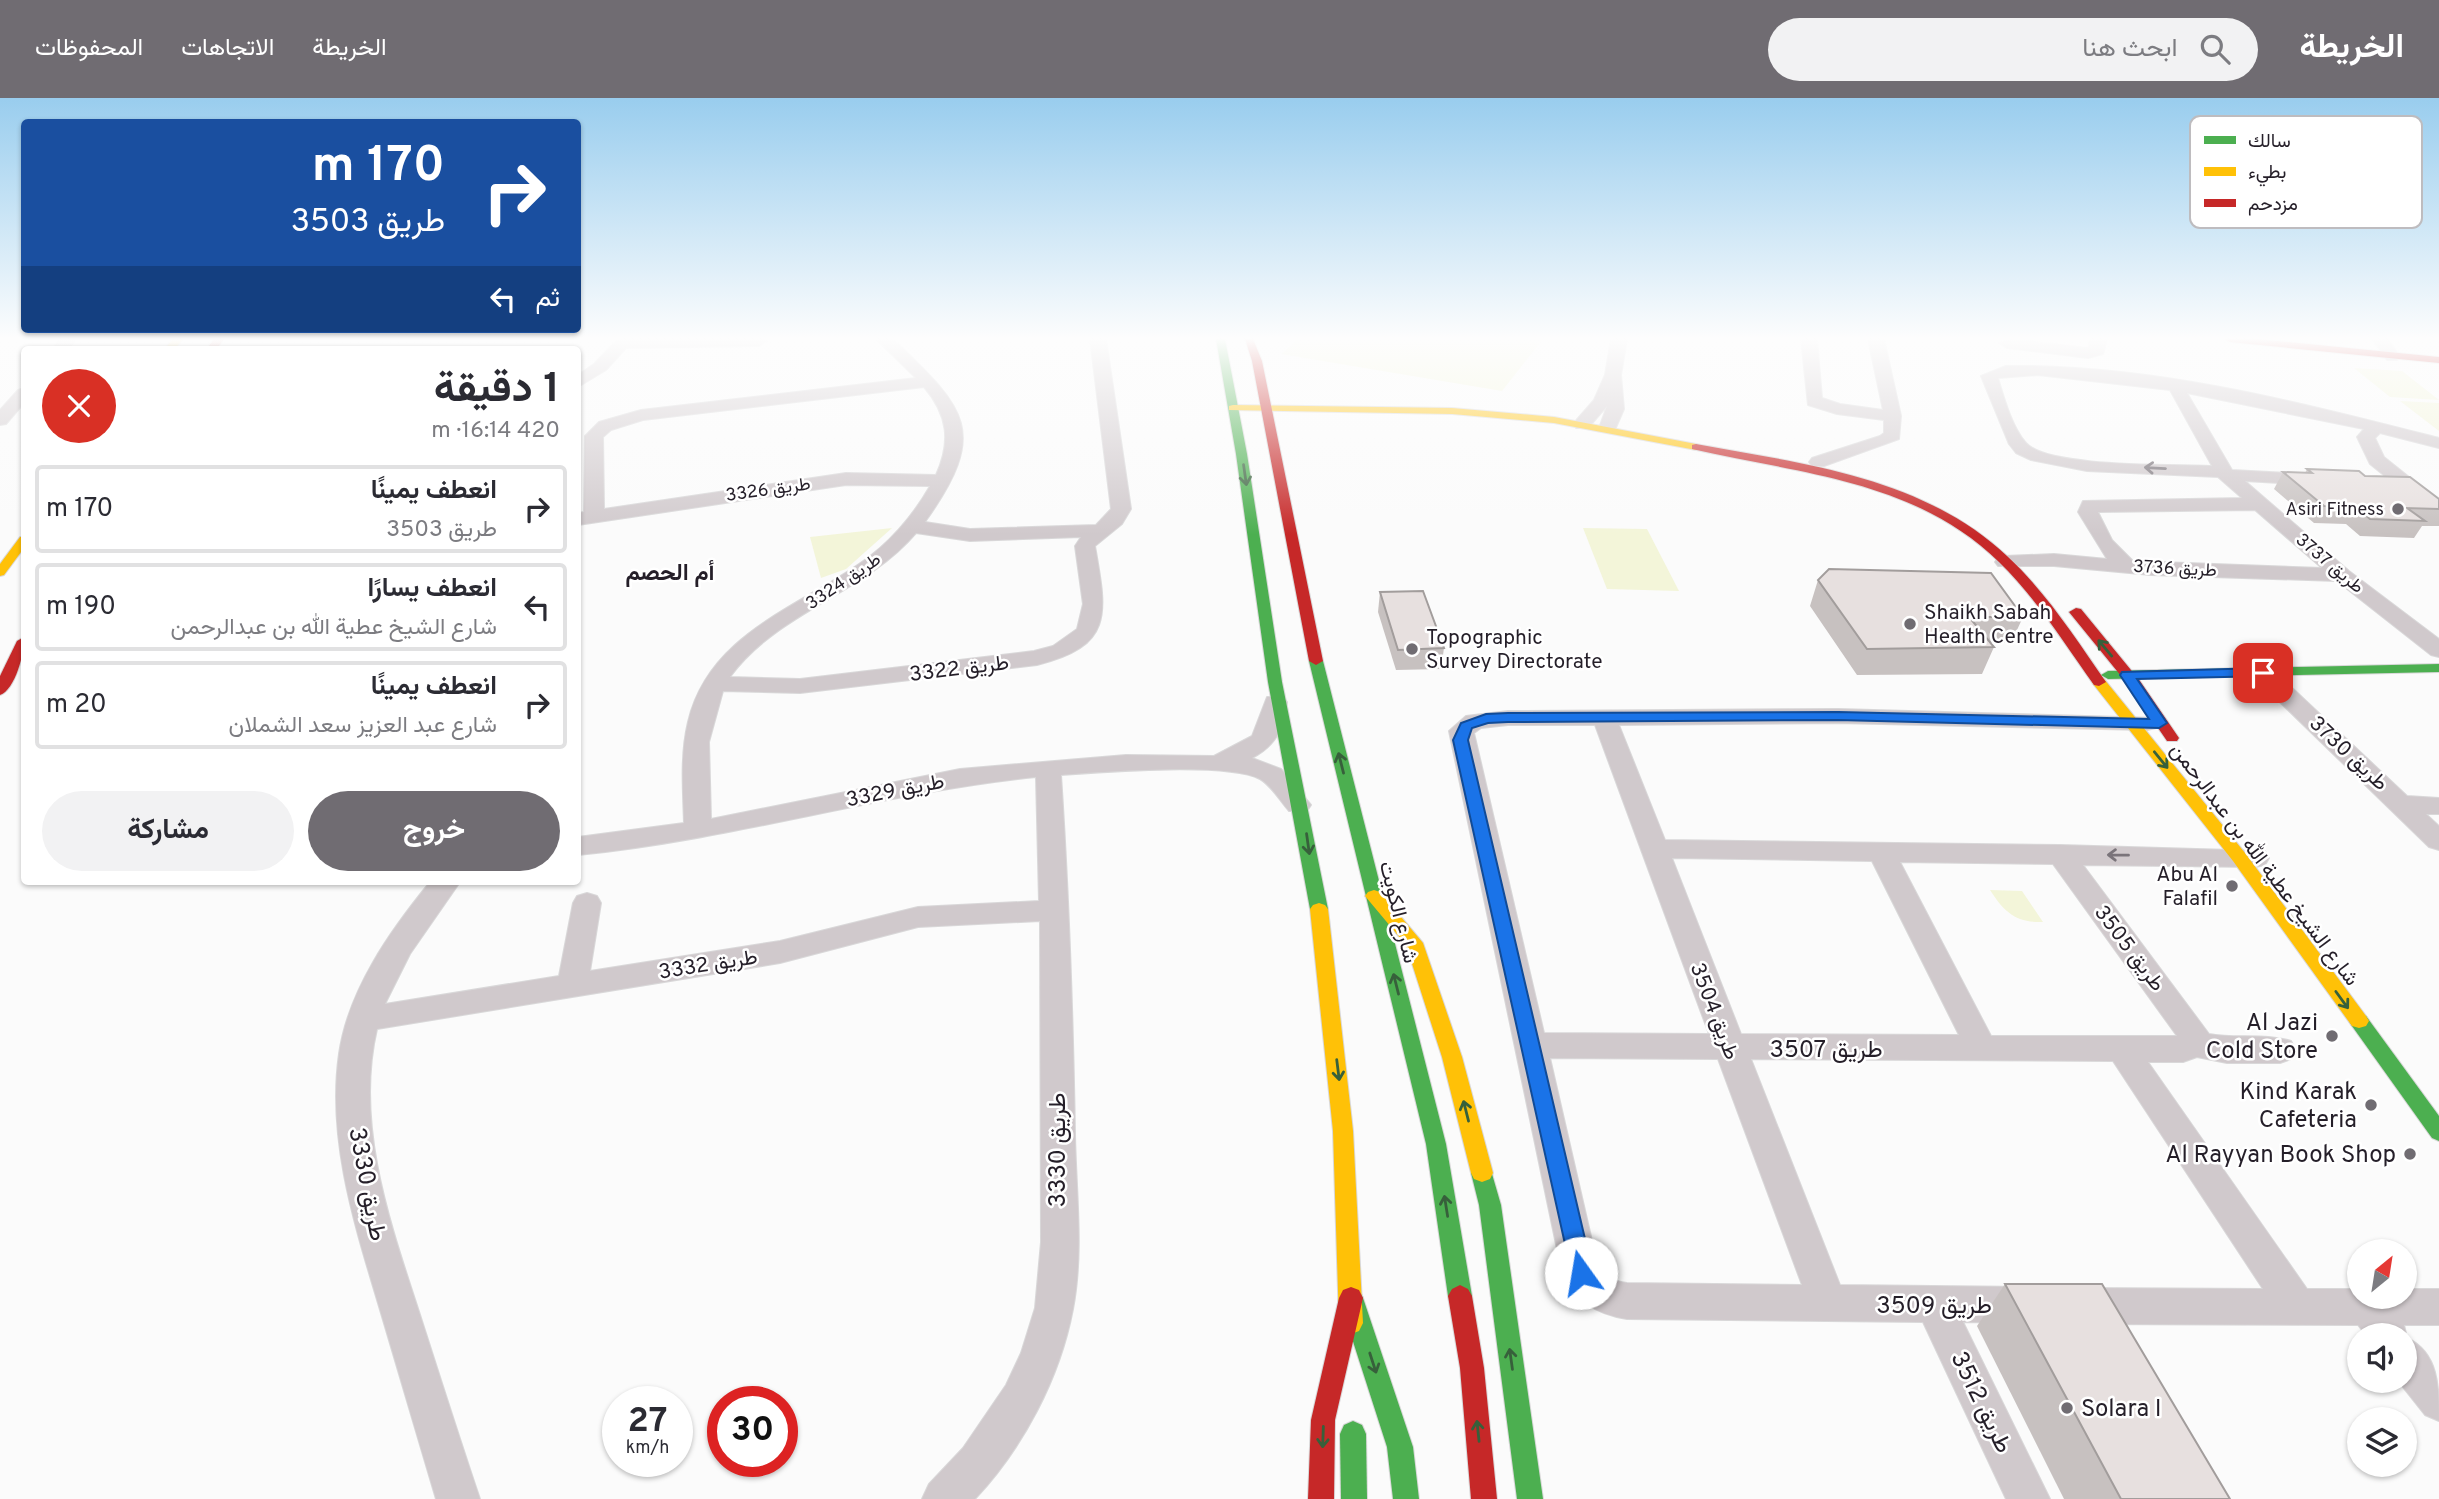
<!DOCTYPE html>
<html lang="ar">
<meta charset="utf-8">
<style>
:root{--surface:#fff;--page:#f2f2f3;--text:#2b2b33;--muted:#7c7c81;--line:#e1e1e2;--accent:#706c72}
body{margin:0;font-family:Overpass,Vazirmatn,sans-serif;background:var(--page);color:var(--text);direction:rtl;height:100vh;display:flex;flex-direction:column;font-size:26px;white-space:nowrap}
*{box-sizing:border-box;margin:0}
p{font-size:23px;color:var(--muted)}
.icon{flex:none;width:38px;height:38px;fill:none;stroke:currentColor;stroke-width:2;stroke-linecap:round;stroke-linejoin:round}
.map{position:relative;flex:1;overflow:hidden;direction:ltr}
.side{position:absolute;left:21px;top:248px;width:560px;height:539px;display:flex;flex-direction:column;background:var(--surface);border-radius:7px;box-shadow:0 2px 5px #0004;direction:rtl}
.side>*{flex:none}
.banner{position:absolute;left:21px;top:21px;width:560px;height:214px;border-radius:7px;box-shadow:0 2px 5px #0004;direction:rtl;background:#1a4fa0;color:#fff;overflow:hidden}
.needle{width:46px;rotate:30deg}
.buttons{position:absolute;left:2347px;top:1141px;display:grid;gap:14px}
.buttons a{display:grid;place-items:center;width:70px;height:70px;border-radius:50%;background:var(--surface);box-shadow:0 2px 5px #0004;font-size:35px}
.speed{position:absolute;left:602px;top:1288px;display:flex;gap:14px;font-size:35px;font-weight:700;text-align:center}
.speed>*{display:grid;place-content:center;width:91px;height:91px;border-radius:50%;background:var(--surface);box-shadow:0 2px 5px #0004;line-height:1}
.speed small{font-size:18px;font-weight:400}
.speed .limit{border:10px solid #d22;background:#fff;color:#111}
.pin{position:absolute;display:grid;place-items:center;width:60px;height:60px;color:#fff;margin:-30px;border-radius:14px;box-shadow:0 4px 10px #0006}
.me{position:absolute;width:77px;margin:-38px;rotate:347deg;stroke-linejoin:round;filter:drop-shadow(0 0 5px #0008)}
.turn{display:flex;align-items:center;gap:24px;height:147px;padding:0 21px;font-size:32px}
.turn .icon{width:91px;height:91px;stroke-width:2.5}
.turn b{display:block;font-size:49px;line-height:60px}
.then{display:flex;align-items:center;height:66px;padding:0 21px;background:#0003;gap:14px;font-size:26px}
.round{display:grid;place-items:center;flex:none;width:74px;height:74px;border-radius:37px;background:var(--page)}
.head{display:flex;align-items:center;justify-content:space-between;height:119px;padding:0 21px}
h1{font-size:42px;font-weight:700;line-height:52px}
.cta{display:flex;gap:14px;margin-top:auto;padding:14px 21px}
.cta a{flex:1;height:80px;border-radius:42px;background:var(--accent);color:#fff;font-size:28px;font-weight:700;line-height:80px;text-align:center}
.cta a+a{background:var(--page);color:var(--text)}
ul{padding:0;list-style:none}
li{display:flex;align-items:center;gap:21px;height:88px;margin:0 14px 10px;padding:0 7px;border:4px solid var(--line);border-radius:7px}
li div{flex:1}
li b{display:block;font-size:26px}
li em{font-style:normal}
header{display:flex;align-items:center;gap:42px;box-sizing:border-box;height:98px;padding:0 35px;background:var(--accent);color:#fff}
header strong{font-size:33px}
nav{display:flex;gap:38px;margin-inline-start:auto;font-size:24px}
.search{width:490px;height:63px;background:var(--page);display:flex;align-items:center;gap:18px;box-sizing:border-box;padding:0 24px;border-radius:38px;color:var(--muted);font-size:26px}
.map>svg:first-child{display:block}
</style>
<header>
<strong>الخريطة</strong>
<div class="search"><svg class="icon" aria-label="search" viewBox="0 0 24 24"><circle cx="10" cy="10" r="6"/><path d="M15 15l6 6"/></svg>ابحث هنا</div>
<nav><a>الخريطة</a><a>الاتجاهات</a><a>المحفوظات</a></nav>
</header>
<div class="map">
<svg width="2439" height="1401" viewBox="0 0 2439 1401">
<rect width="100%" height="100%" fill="#fbfbfb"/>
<g fill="#f3f5d9">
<path d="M1298,241H1543L1502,293L1281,256Z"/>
<path d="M2354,270L2402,273L2439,302L2390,299Z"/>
<path d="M2400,303L2439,305V333Z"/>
<path d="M892,430L846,471L821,480L810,439Z"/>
<path d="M1583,430L1647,431L1679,493L1607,491Z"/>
<path d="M1990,792L2022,793L2043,824C2016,825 2004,814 1990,792Z"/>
</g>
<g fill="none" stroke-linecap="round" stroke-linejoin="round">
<g stroke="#d9d8d9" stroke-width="2">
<g id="street">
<path d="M60,241H76L68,252H52Z"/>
<path d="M618,241H765L767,243L759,248L626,250L606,272L578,289V277L594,266Z"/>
<path d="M876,241H893C966,311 990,333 925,424L970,431L1096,427L1111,411L1090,241H1106L1131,411L1122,426L1095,448C1107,516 1114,548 1037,567L800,595L723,593L709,644L711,721L960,671L1126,657L1214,658L1252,638L1267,599H1283L1287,604C1284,630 1276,648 1252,660L1281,671L1311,707L1307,713H1289C1280,703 1271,687 1260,681C1226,664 1103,674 1061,677C1069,797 1073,916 1075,1036C1076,1094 1084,1154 1073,1211C1060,1280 1023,1350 975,1401H922L929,1386L963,1350L1006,1287L1021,1255L1035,1210L1041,1144L1040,823L918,829L780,865L377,931C354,1029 392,1130 422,1223C441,1282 460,1342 480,1401H436C418,1342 401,1282 383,1222C358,1137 326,1046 339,956C348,892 390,833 430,784H460L410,856L385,906L559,878L573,805L577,798L587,795L597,798L601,805L590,873L780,843L918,809L1039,803L1036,679C881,695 732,742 578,757V739L684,725C683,692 680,657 688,624C708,538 794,511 859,466C888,447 913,418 930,388L846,387L578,427V415L584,414L585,338L599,324L641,312L916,280ZM924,289C948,317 951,344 936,377L846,375L604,411L603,339L611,332L643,322ZM916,435L970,443L1081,439L1075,448L1083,506L1077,531L1053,548L1034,553L800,581L730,579C777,514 864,496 916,435Z"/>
<path d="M1611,241H1627L1621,277L1624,311L1614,334H1602L1599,330L1607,308L1588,330H1576L1573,326L1594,302L1605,277Z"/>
<path d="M1801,241H1817L1822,300L1840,306L1883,312L1868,241H1884L1901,318L1899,341L1824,368H1812L1809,364L1812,360L1880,338L1884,335V322L1837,316L1808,307Z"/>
<path d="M2011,241L2088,250L2091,241H2107L2103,256L2088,260L2007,250L1999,245Z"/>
<path d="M2372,241H2388L2400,259L2397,262H2387Z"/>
<path d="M2006,268C2152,266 2298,304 2439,340V350L2380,335L2375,340L2384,359L2439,403V418L2432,416L2370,366L2357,339L2364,331L2187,295L2232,372L2322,377L2324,381L2322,385L2315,387L2245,383L2349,473L2439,541V559L2431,557L2337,483L2151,477L2054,468H1998L1995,464L1998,460L2005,458L2054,456L2107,461L2078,414L2083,403L2242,400L2218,379L2087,373L2031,362L2016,355L2009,346L1981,278ZM2038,277L2170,292L2212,368C2176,366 2048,370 2026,345C2012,329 2004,300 1998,280ZM2255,412L2322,470L2133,463L2112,442L2098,414Z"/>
<path d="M24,290V305L6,326L0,327V312L18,292Z"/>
<path d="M2263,568L2271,570L2407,698L2439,700V716H2426L2439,728V752L2429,749L2255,580L2251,575L2255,570Z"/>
<path d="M1838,611L2156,620L2159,625L2156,630L2147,632L1838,625L1619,627L1665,742L2060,747L2265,753L2269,760L2265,767L2255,769L2083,767L2209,936C2236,941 2265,935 2291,943L2296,952L2291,961L2280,965H2227L2197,959L2183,964H2148L2307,1191H2359V1199H2404V1191H2439V1227H2404L2407,1240C2439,1255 2439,1289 2439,1323L2425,1317L2398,1283H2404V1237H2366L2358,1227L2079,1226L2065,1221L2060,1208L2065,1195L2079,1190L2263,1191L2113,963L1751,961L1840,1187L2026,1189L2040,1194L2045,1207L2040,1220L2026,1225L1963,1224L2050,1401H2006L1923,1224L1627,1221C1596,1216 1575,1203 1562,1175L1449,633L1466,618L1508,613ZM1508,627H1595L1709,936L1544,935L1474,635L1481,630ZM1672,760L1872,763L1959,937L1741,936ZM1900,764L2053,766L2177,938H1991ZM1550,960L1718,961L1802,1187L1627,1185C1614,1183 1607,1179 1598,1169Z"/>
</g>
</g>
<g stroke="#d9d8d9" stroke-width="2">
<g id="fast">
<path d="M1216,241H1225L1247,356L1282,584L1328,811L1325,815H1313L1310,811L1268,584L1236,356Z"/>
<path d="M1316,559L1323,563L1446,1046L1472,1198L1468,1205L1460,1209L1452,1205L1448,1198L1426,1046L1309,563Z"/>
<path d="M2439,566V574L2108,581L2101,577L2108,573Z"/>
<path d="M2359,916L2366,918L2439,1018V1043L2432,1040L2352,928L2349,923L2352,918Z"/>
<path d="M1482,1066L1490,1069L1501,1107L1543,1401H1517L1479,1107L1471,1075L1474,1069Z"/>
<path d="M1351,1189L1359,1192L1363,1200L1413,1349L1419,1401H1393L1387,1349L1339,1200L1343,1192Z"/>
<path d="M1353,1323L1362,1327L1366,1336L1367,1401H1341L1340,1336L1344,1327Z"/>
</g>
</g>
<g stroke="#d9d8d9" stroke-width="2">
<g id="slow">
<path d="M173,241H183L174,252H164Z"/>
<path d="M1233,307L1452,310L1554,319L1696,346L1701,349L1696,352L1554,325L1452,316L1229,312V308Z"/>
<path d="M20,439H24V450L4,477L0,478V466Z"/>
<path d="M2099,580L2104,581L2245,755L2366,918L2369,923L2366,928L2359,930L2352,928L2233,763L2094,587L2092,584L2094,581Z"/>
<path d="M1374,792L1380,794L1423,845L1462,959L1493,1075L1490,1081L1482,1084L1474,1081L1471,1075L1442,959L1406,847L1365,798L1368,794Z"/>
<path d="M1319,805L1325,807L1328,811L1353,1033L1363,1225L1359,1233L1351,1236L1343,1233L1339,1225L1333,1033L1310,811L1313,807Z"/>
</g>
</g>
<g stroke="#d9d8d9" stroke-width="2">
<g id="jam">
<path d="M214,241H224L216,252H206Z"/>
<path d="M1245,241H1253L1262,263L1323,563L1316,567L1309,563L1252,263Z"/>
<path d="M2225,241H2257L2439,259V265L2230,244Z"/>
<path d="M1696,346C1805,366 1923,379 2007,458C2046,494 2076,541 2106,584L2099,588L2094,587C2064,545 2036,500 1999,464C1915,382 1801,376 1692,351V347Z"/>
<path d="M2076,510L2081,511L2140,583L2179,640L2177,643H2167L2130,589L2069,514Z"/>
<path d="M24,539C25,554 15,592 0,597V578L17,543Z"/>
<path d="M1460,1187L1468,1191L1472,1198L1484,1270L1497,1401H1471L1460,1270L1448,1198L1452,1191Z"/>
<path d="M1351,1189L1359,1192L1363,1200L1335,1322L1334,1401H1308L1311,1322L1339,1200L1343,1192Z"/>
</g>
</g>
<use href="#street" fill="#d0c9cc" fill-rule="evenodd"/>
<use href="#fast" fill="#4caf50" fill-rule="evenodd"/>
<use href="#slow" fill="#ffc107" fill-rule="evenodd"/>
<use href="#jam" fill="#c62828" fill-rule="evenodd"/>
</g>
<g fill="#c7c1c0">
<path d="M2307,371L2439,401V428H2422L2414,440L2360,438L2346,426L2314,425L2274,391L2283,374L2305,375Z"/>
<path d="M1818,482L2023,519L2011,545H1991L1994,549L1982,576L1857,577L1810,508Z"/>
<path d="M1380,494L1444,550L1441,571L1396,572L1378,514Z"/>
<path d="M2005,1186L2230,1401H2064L1977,1228Z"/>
</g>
<g fill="#e7e0df" stroke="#a29d9c" stroke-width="2">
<path d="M2307,371L2359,373L2365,378L2410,379L2439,401V411L2407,410L2425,423L2370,421L2356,409L2324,408L2283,374L2312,375Z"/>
<path d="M1829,471L1991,475L2023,519H1969L1994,549L1867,551L1818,482Z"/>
<path d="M1423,493L1444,550L1398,552L1380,494Z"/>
<path d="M2005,1186H2102L2230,1401H2121Z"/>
</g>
<defs><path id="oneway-shaft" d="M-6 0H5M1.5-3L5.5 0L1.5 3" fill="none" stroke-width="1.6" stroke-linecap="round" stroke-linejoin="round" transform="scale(1.75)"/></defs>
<g stroke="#7a747a">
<use href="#oneway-shaft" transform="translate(2155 370) rotate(-177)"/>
<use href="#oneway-shaft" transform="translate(2118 757) rotate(-179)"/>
</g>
<g stroke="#37603b">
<use href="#oneway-shaft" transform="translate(1245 377) rotate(82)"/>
<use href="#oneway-shaft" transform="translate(2105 550) rotate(-130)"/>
<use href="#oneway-shaft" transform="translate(2161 662) rotate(51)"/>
<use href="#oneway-shaft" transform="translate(1341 665) rotate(-104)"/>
<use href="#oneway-shaft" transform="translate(1308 746) rotate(82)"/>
<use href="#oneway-shaft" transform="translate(1396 886) rotate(-104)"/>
<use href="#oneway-shaft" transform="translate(2342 902) rotate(54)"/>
<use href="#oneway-shaft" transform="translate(1338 972) rotate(83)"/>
<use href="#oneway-shaft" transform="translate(1466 1013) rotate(-104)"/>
<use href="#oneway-shaft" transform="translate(1446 1108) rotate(-99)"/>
<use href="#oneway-shaft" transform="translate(1511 1261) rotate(-98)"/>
<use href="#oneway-shaft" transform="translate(1373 1265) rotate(72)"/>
<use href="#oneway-shaft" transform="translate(1478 1333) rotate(-96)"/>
<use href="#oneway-shaft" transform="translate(1323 1339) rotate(92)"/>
</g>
<linearGradient id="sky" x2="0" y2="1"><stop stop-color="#99cdee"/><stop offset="0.55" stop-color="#fdfdfd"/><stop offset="1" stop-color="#fdfdfd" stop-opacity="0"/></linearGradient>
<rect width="2439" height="437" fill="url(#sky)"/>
<path fill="#1a73e8" stroke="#114b97" stroke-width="2" d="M2263,570L2270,575L2268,578L2137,581L2167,625L2159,630L1838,622L1508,624L1488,625L1472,630L1468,642L1593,1175L1589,1182L1581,1185L1573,1182L1453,642L1461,625L1486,616L1508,615L1838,614L2149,621L2120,577L2122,574Z"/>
<g fill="#706c72" stroke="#fff" stroke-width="2.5">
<circle cx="2398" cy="411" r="7"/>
<circle cx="1910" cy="526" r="7"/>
<circle cx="1412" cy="551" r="7"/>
<circle cx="2232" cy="788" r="7"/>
<circle cx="2332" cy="938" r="7"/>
<circle cx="2371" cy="1007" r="7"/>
<circle cx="2410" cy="1056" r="7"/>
<circle cx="2067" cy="1310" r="7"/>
</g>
<g text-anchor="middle" stroke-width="5" stroke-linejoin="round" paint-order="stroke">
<g font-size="18" fill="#251f29" stroke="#fff">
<text transform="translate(768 391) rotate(-8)" y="6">طريق 3326</text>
<text transform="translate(2330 465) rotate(40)" y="6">طريق 3737</text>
<text transform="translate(2175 470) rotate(3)" y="6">طريق 3736</text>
<text transform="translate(843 483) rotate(-34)" y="6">طريق 3324</text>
</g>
<g font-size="18" fill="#251f29" stroke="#fff" text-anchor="end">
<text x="2384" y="417">Asiri Fitness</text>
</g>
<g font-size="21" fill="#251f29" stroke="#fff" text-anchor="start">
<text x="1924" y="521">Shaikh Sabah<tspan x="1924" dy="24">Health Centre</tspan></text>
<text x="1426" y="546">Topographic<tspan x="1426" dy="24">Survey Directorate</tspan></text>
<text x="2218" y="783" text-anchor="end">Abu Al<tspan x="2218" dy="24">Falafil</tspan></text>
</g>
<g font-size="21" fill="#251f29" stroke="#fff">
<text transform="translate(959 570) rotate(-7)" y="7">طريق 3322</text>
<text transform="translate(2349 655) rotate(43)" y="7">طريق 3730</text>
<text transform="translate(895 692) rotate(-11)" y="7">طريق 3329</text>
<text transform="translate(2265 766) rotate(53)" y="7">شارع الشيخ عطية الله بن عبدالرحمن</text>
<text transform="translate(1399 814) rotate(76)" y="7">شارع الكويت</text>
<text transform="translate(2130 850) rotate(53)" y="7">طريق 3505</text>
<text transform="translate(708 866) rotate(-9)" y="7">طريق 3332</text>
<text transform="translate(1715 913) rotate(69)" y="7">طريق 3504</text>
</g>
<g font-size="23" font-weight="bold" fill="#251f29" stroke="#fff">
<text x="670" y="482">أم الحصم</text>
</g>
<g font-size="24" fill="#251f29" stroke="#fff" text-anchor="end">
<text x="2318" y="932">Al Jazi<tspan x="2318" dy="28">Cold Store</tspan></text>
<text x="2357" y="1001">Kind Karak<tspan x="2357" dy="28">Cafeteria</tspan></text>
<text x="2396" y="1064">Al Rayyan Book Shop</text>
<text x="2081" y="1318" text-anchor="start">Solara I</text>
</g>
<g font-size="24" fill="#251f29" stroke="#fff">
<text x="1826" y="959">طريق 3507</text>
<text transform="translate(1057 1052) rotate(-90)" y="8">طريق 3330</text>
<text transform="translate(368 1086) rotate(79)" y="8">طريق 3330</text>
<text x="1934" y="1215">طريق 3509</text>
<text transform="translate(1982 1304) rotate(64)" y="8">طريق 3512</text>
</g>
</g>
<rect x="2190" y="18" width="232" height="112" rx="10" fill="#fff" stroke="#bebcbf" stroke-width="2"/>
<rect x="2204" y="38" width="32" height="8" fill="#4caf50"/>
<rect x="2204" y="69" width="32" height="9" fill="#ffc107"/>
<rect x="2204" y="101" width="32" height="8" fill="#c62828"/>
<g font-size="19" fill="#251f29">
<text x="2248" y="49">سالك</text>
<text x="2248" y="80">بطيء</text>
<text x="2248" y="112">مزدحم</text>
</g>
</svg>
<div class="buttons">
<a><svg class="needle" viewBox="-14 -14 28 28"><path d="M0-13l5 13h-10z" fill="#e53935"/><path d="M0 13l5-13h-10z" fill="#7c7c81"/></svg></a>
<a><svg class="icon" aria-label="sound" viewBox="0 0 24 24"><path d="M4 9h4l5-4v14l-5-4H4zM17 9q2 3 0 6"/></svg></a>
<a><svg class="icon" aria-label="layers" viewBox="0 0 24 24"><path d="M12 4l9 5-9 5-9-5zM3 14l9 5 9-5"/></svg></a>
</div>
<div class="speed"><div>27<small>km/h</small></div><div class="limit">30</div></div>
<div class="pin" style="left:2263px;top:575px;background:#d93025"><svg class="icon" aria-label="arrive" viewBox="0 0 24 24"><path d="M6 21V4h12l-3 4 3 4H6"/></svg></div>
<svg class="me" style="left:1581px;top:1175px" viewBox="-20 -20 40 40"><circle r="19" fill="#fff"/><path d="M0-13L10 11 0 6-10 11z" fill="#1a73e8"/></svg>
<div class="banner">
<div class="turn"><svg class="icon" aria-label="right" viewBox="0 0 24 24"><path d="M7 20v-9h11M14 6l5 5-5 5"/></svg><div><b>170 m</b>طريق 3503</div></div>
<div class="then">ثم<svg class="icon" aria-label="left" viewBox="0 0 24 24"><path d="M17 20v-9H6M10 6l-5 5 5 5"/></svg></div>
</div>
<section class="side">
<div class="head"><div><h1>1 دقيقة</h1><p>420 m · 16:14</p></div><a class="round" style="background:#d93025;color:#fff"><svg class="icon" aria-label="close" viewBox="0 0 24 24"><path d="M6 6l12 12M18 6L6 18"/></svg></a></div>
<ul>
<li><svg class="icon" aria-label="right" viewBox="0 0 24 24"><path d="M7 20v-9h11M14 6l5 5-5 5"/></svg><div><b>انعطف يمينًا</b><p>طريق 3503</p></div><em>170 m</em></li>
<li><svg class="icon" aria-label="left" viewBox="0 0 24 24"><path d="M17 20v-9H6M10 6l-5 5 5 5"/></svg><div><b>انعطف يسارًا</b><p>شارع الشيخ عطية الله بن عبدالرحمن</p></div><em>190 m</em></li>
<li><svg class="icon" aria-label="right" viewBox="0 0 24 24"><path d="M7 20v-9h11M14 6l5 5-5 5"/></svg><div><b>انعطف يمينًا</b><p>شارع عبد العزيز سعد الشملان</p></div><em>20 m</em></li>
</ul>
<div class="cta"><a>خروج</a><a>مشاركة</a></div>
</section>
</div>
